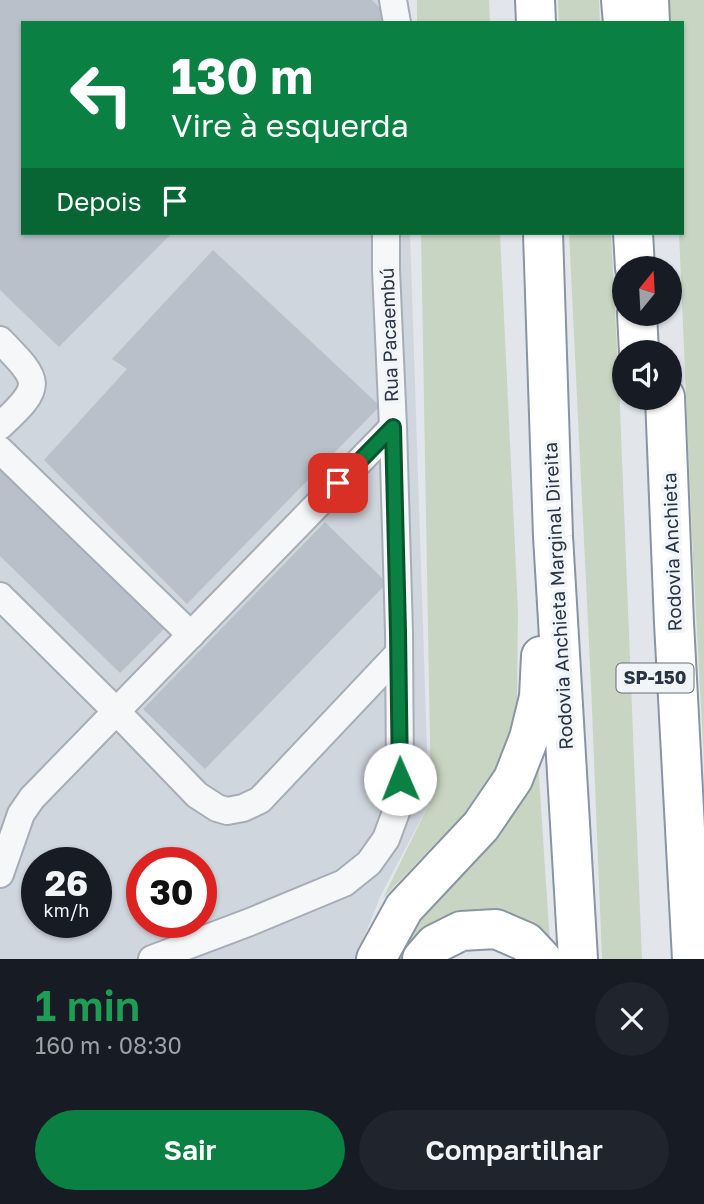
<!DOCTYPE html>
<html lang="pt">
<meta charset="utf-8">
<style>
:root{--surface:#171b24;--page:#20242c;--text:#f1f3f6;--muted:#9ea1a6;--accent:#0b8043}
body{margin:0;font-family:"Golos Text",sans-serif;background:var(--page);color:var(--text);height:100vh;display:flex;flex-direction:column;font-size:26px;white-space:nowrap}
*{box-sizing:border-box;margin:0}
p{font-size:23px;color:var(--muted)}
.icon{flex:none;width:38px;height:38px;fill:none;stroke:currentColor;stroke-width:2;stroke-linecap:round;stroke-linejoin:round}
.map{position:relative;height:959px;overflow:hidden}
.drawer{display:flex;flex-direction:column;background:var(--surface);flex:1}
.drawer>*{flex:none}
.hud{position:absolute;left:21px;top:21px;width:663px;height:214px;border-radius:0px;box-shadow:0 2px 5px #0004;background:#0b8043;color:#fff;overflow:hidden}
.needle{width:46px;rotate:18deg}
.fabs{position:absolute;left:612px;top:256px;display:grid;gap:14px}
.fabs a{display:grid;place-items:center;width:70px;height:70px;border-radius:50%;background:var(--surface);box-shadow:0 2px 5px #0004;font-size:35px}
.speed{position:absolute;left:21px;top:847px;display:flex;gap:14px;font-size:35px;font-weight:700;text-align:center}
.speed>*{display:grid;place-content:center;width:91px;height:91px;border-radius:50%;background:var(--surface);box-shadow:0 2px 5px #0004;line-height:1}
.speed small{font-size:18px;font-weight:400}
.speed .limit{border:10px solid #d22;background:#fff;color:#111}
.pin{position:absolute;display:grid;place-items:center;width:60px;height:60px;color:#fff;margin:-30px;border-radius:14px;box-shadow:0 4px 10px #0006}
.me{position:absolute;width:77px;margin:-38px;rotate:359deg;stroke-linejoin:round;filter:drop-shadow(0 0 5px #0008)}
.turn{display:flex;align-items:center;gap:24px;height:147px;padding:0 35px;font-size:32px}
.turn .icon{width:91px;height:91px;stroke-width:2.5}
.turn b{display:block;font-size:49px;line-height:60px}
.then{display:flex;align-items:center;height:66px;padding:0 35px;background:#0003;gap:14px;font-size:26px}
.round{display:grid;place-items:center;flex:none;width:74px;height:74px;border-radius:37px;background:var(--page)}
.head{display:flex;align-items:center;justify-content:space-between;height:119px;padding:0 35px}
h1{font-size:42px;font-weight:600;line-height:52px;color:#1e9e55}
.action{display:flex;gap:14px;margin-top:auto;padding:14px 35px}
.action a{flex:1;height:80px;border-radius:42px;background:var(--accent);color:#fff;font-size:28px;font-weight:600;line-height:80px;text-align:center}
.action a+a{background:var(--page);color:var(--text)}
.map>svg:first-child{display:block}
</style>
<div class="map">
<svg width="704" height="959" viewBox="0 0 704 959">
<rect width="100%" height="100%" fill="#e2e6eb"/>
<path fill="#d0d6dd" fill-rule="evenodd" d="M0,0H402V23H23V233H410L427,748L431,800L382,893L355,959H0ZM37,863H96V922H37ZM142,863H201V922H142Z"/>
<g fill="#c9d5c3">
<path d="M417,0H489L490,23H417Z"/>
<path d="M558,0H599L600,23H559Z"/>
<path d="M669,0H704V761L693,558L679,233H682V23H670Z"/>
<path d="M421,233H500L518,610L517,702L504,752L478,799L383,898L431,800Z"/>
<path d="M569,233H611L620,408L642,959H602L591,685Z"/>
<path d="M538,762L551,958L518,930L409,959H386Z"/>
</g>
<g fill="#b9c0c9">
<path d="M0,0H372L387,15L379,23H23V233H172L59,347L0,290Z"/>
<path d="M213,250L380,406L187,604L44,460L127,369L112,359Z"/>
<path d="M0,468L164,629L120,673L0,556Z"/>
<path d="M325,522L387,583L205,769L143,709Z"/>
</g>
<g fill="none" stroke-linecap="round" stroke-linejoin="round">
<g stroke="#a7adb6" stroke-width="30">
<g id="minor">
<path d="M393,0L397,23"/>
<path d="M0,340C41,382 44,385 0,426"/>
<path d="M0,450L191,635"/>
<path d="M0,596L116,711L197,795L217,808L227,811L243,808L260,800L398,654"/>
<path d="M0,874L21,814L32,798L393,427"/>
<path d="M152,959L250,922L344,883L369,863L386,839L396,812L400,779L399,632L393,427L386,270V233"/>
</g>
</g>
<g stroke="#8995a2" stroke-width="42">
<g id="highway">
<path d="M535,0L536,23"/>
<path d="M621,0L623,23"/>
<path d="M649,0L650,23"/>
<path d="M543,233L553,536L578,959"/>
<path d="M633,233L635,268"/>
<path d="M637,313L639,352"/>
<path d="M665,397L674,623L692,959"/>
<path d="M376,959L404,908L481,826L513,779L529,738L539,697L541,656"/>
<path d="M422,959L435,944L461,931L496,929L526,942L542,959"/>
</g>
</g>
<use href="#minor" stroke="#f5f7f9" stroke-width="26"/>
<use href="#highway" stroke="#fff" stroke-width="38"/>
</g>
<g fill="none" stroke-linecap="round" stroke-linejoin="round">
<g stroke="#07532c" stroke-width="18">
<path id="route" d="M338,483L393,427L398,632L400,779"/>
</g>
<use href="#route" stroke="#0b8043" stroke-width="12"/>
</g>
<g text-anchor="middle" stroke-width="7" stroke-linejoin="round" paint-order="stroke">
<rect fill="#f2f5f8" stroke="#656f7a" stroke-width="2" x="616.5" y="663.5" width="77" height="29" rx="5"/>
<g font-size="18" font-weight="bold" fill="#293544">
<text x="655" y="684">SP-150</text>
</g>
<g font-size="19" fill="#293544" stroke="#f2f5f8">
<text transform="translate(389 335) rotate(-92)" y="7">Rua Pacaembú</text>
<text transform="translate(672 552) rotate(-92)" y="7">Rodovia Anchieta</text>
<text transform="translate(558 596) rotate(-93)" y="7">Rodovia Anchieta Marginal Direita</text>
</g>
</g>
</svg>
<div class="fabs">
<a><svg class="needle" viewBox="-14 -14 28 28"><path d="M0-13l5 13h-10z" fill="#e53935"/><path d="M0 13l5-13h-10z" fill="#9ea1a6"/></svg></a>
<a><svg class="icon" aria-label="sound" viewBox="0 0 24 24"><path d="M4 9h4l5-4v14l-5-4H4zM17 9q2 3 0 6"/></svg></a>
</div>
<div class="speed"><div>26<small>km/h</small></div><div class="limit">30</div></div>
<div class="pin" style="left:338px;top:483px;background:#d93025"><svg class="icon" aria-label="arrive" viewBox="0 0 24 24"><path d="M6 21V4h12l-3 4 3 4H6"/></svg></div>
<svg class="me" style="left:400px;top:779px" viewBox="-20 -20 40 40"><circle r="19" fill="#fff"/><path d="M0-13L10 11 0 6-10 11z" fill="#0b8043"/></svg>
<div class="hud">
<div class="turn"><svg class="icon" aria-label="left" viewBox="0 0 24 24"><path d="M17 20v-9H6M10 6l-5 5 5 5"/></svg><div><b>130 m</b>Vire à esquerda</div></div>
<div class="then">Depois<svg class="icon" aria-label="arrive" viewBox="0 0 24 24"><path d="M6 21V4h12l-3 4 3 4H6"/></svg></div>
</div>
</div>
<section class="drawer">
<div class="head"><div><h1>1 min</h1><p>160 m · 08:30</p></div><a class="round"><svg class="icon" aria-label="close" viewBox="0 0 24 24"><path d="M6 6l12 12M18 6L6 18"/></svg></a></div>
<div class="action"><a>Sair</a><a>Compartilhar</a></div>
</section>
